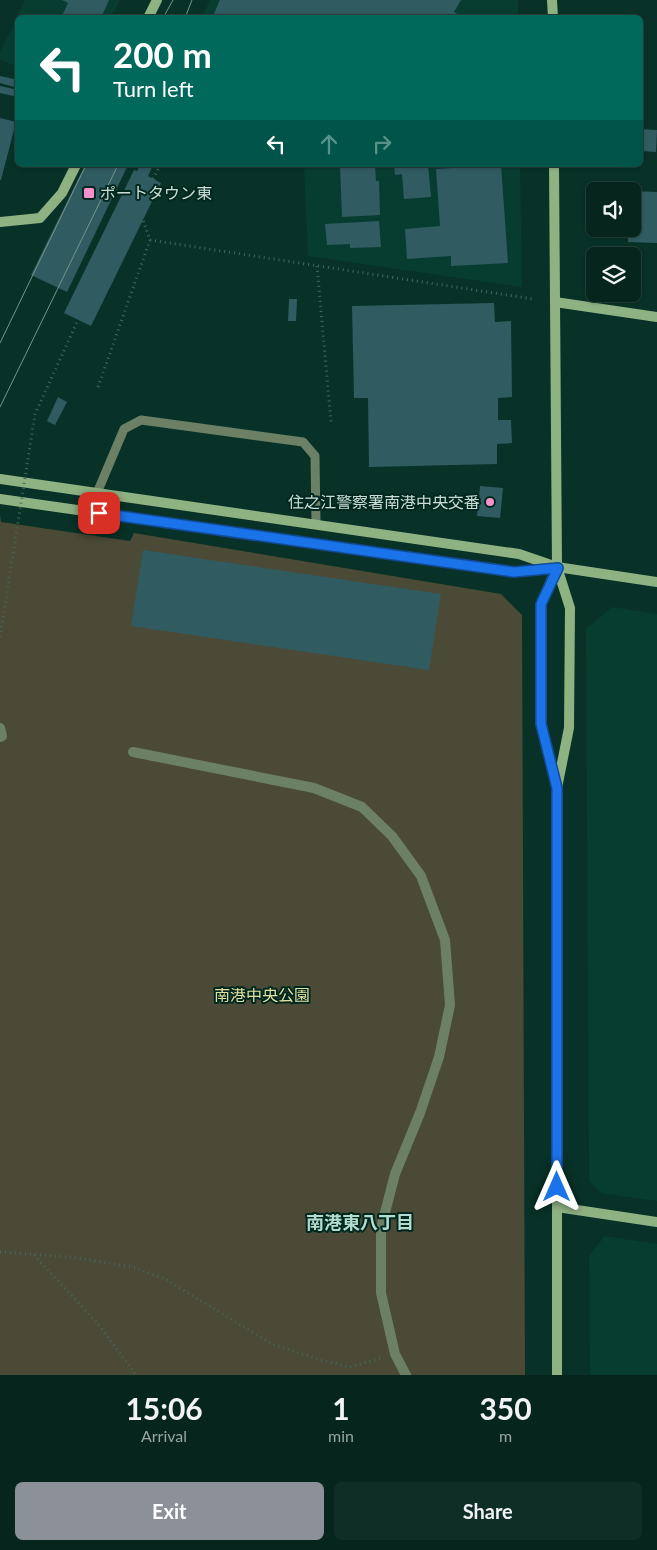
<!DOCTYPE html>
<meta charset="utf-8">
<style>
:root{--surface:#06261d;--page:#0f2e26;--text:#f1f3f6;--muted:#98a5a4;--line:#27433b;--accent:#8c9099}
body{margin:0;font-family:Lato,"Noto Sans JP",sans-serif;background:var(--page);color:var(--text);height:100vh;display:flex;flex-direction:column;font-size:19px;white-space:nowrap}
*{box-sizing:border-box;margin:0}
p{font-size:16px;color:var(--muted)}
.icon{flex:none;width:28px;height:28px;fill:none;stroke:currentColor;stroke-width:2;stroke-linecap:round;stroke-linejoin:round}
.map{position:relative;height:1375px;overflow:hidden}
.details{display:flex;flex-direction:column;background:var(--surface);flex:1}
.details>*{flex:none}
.banner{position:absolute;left:15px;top:15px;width:628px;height:152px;border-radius:8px;box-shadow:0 1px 4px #0004,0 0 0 1px var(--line);background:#00695c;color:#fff;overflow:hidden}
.controls{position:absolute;left:586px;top:182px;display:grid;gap:10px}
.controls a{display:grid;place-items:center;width:55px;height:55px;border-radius:8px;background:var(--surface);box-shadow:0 1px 4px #0004,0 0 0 1px var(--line);font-size:25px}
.pin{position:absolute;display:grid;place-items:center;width:42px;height:42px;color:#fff;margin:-21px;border-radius:10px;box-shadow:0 2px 8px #0006}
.me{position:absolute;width:55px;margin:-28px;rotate:0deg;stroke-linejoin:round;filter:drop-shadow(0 0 4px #0008)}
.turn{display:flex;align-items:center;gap:18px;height:105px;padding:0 15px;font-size:22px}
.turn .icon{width:65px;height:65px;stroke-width:2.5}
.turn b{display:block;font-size:35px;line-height:42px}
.lanes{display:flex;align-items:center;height:48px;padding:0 15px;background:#0003;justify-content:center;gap:25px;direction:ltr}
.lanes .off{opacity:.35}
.eta{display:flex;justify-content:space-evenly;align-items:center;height:85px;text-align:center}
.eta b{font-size:30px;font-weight:700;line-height:35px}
.action{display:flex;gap:10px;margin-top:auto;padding:10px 15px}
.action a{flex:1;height:58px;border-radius:8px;background:var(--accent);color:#fff;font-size:20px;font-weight:700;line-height:58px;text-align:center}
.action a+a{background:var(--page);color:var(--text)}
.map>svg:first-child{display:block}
</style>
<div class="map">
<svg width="657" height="1375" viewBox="0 0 657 1375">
<rect width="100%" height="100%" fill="#083227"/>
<g fill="#073d31">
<path d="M25,0H120L111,17L18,18L17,67L0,59V53Z"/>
<path d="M210,0H518V17L202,18Z"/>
<path d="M304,165H520L522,287L308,256Z"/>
<path d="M612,607L657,614V1201L601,1193L589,1181L586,629Z"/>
<path d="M605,1236L657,1244V1375H590L589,1256Z"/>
</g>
<path fill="#4b4a36" d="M0,515L1,522L130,541L134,533L501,594L522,615L525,1375H0Z"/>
<g fill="#305b61">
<path d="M62,0H109L101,18H61L68,3Z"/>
<path d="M220,0H461L454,12L465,18H212Z"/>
<path d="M0,76L18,80V88L0,83Z"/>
<path d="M0,86L18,90V97L0,93Z"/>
<path d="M0,118L16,122L1,180H0Z"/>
<path d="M640,129L657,130L656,152L640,151Z"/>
<path d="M85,165H128L67,292L31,275Z"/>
<path d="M140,165H153L148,176L161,183L91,326L64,313L134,170L137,171Z"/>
<path d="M340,165H375L376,181H379L380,215L342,217Z"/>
<path d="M394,165H428L431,197L404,199L402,174L395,175Z"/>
<path d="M501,165L508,263L451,266V256L407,259L405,229L440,226L436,169Z"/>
<path d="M632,191L657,192V243L628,242V229H632Z"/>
<path d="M379,221L381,247L350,248V244L327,245L325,224Z"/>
<path d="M289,299H297L296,321H288Z"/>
<path d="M494,303L495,322L511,321L512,397L498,398V420H511L512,443L497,444V464L369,467L368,398H354L352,306Z"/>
<path d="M58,397L67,402L55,425L47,421Z"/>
<path d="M480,486L503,488L500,518L477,516Z"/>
<path d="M143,550L441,594L429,670L131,626Z"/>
</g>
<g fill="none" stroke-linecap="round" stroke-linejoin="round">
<g stroke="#44675d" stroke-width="3" stroke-dasharray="1 4" stroke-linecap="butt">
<path d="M153,179L160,165"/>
<path d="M150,240L533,299"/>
<path d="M317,266L331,422"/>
<path d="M98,387L150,240L143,220"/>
<path d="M0,1252L71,1257L133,1267L165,1279L272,1344L317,1359L350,1367L381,1358"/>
<path d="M34,1255L98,1324L136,1375"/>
</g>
<path stroke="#6b8064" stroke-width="9" d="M97,493L124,429L141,420L303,442L315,456L316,524"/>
<g stroke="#6b8064" stroke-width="10">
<path d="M0,728L2,736L0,737"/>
<path d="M133,752L314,788L362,807L392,836L421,876L445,940L450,1005L439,1057L420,1113L395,1174L381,1228V1293L395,1354L406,1375"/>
</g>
<g stroke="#8fb283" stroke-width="10">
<path d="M552,0L553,18"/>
<path d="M148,18L157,0"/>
<path d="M554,165L557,567L570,608L569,728L557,788V1375"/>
<path d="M0,222L40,218L62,193L76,165"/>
<path d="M555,302L657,317"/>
<path d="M0,479L519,554L557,567L657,582"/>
<path d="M0,499L514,572L554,568"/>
<path d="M556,784L541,723V604L557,567"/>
<path d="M557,1207L657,1222"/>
</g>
<g stroke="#77948b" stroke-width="1">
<path d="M163,18L173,0"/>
<path d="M185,18L192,0"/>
<path d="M0,343L86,165"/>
<path d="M0,407L118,165"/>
</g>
<path stroke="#44675d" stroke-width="3" stroke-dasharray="1 4" stroke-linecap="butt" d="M0,637L35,414L78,320"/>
</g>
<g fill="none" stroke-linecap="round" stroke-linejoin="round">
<g stroke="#114b97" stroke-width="12">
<path id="route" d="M99,513L514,572L558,568L541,604V724L557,788V1187"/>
</g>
<use href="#route" stroke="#1a73e8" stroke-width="9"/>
</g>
<g fill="#f890cc" stroke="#00281e" stroke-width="2">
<rect x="83" y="187" width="12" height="12" rx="2.5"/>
<circle cx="490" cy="502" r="5"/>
</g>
<g text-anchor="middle" stroke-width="4" stroke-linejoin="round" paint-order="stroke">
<g font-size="16" fill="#c9ddd6" stroke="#00281e" text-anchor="start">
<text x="100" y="199">ポートタウン東</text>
<text x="480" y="508" text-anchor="end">住之江警察署南港中央交番</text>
</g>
<g font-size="16" fill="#e5dfa1" stroke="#00281e">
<text x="262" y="1001">南港中央公園</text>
</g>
<g font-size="18" font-weight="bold" fill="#b2dcce" stroke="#00281e">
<text x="360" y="1229">南港東八丁目</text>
</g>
</g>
</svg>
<div class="controls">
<a><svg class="icon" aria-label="sound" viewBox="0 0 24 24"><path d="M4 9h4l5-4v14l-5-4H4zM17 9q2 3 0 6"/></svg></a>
<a><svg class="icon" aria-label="layers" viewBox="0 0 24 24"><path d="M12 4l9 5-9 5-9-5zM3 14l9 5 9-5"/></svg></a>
</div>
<div class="pin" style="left:99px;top:513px;background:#d93025"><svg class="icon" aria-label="arrive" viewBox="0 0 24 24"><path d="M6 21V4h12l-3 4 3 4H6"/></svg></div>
<svg class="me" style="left:557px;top:1187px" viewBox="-20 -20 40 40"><path d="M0-17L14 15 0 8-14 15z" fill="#1a73e8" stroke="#fff" stroke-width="4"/></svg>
<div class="banner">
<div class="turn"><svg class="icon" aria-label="left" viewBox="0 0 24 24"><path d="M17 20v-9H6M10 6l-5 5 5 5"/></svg><div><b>200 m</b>Turn left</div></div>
<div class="lanes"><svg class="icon" aria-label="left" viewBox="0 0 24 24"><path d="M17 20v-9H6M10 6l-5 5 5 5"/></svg><svg class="icon off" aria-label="ahead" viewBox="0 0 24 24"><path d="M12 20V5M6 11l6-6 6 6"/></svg><svg class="icon off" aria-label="right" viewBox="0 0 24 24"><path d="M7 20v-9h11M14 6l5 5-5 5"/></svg></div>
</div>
</div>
<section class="details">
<div class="eta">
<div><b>15:06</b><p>Arrival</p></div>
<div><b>1</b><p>min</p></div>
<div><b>350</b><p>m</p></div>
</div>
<div class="action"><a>Exit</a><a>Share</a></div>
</section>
